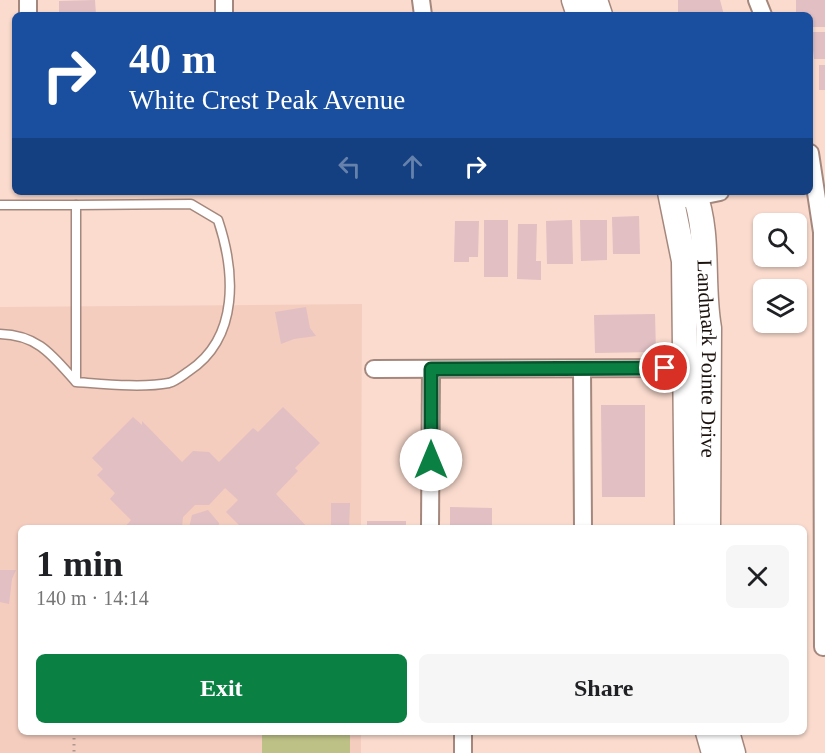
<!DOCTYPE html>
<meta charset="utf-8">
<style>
:root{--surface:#fff;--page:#f6f6f6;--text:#202124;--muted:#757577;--accent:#0b8043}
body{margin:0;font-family:Georgia,serif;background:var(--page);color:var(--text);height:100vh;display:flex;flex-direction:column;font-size:22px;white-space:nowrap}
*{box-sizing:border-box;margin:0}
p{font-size:20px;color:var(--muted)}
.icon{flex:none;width:33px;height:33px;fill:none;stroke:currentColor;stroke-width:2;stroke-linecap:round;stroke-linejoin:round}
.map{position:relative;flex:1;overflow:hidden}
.side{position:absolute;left:18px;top:525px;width:789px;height:210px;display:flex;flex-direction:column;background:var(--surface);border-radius:9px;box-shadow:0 2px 4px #0004}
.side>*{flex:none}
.top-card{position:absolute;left:12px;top:12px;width:801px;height:183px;border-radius:9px;box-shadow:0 2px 4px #0004;background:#1a4fa0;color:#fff;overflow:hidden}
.tools{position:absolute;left:753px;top:213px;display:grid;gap:12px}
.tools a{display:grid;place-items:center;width:54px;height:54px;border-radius:9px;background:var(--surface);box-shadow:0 2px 4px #0004;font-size:30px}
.pin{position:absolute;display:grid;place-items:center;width:51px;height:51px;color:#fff;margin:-26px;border:3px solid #fff;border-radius:50%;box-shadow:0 2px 6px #0007}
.me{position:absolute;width:66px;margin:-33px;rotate:0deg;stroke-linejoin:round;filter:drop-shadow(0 0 4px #0008)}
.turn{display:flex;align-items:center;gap:21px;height:126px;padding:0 18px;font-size:27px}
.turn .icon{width:78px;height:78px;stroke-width:2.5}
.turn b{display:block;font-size:42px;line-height:51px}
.lanes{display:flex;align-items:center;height:57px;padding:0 18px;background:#0003;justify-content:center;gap:30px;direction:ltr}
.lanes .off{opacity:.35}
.round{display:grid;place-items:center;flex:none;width:63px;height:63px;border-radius:9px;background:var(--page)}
.summary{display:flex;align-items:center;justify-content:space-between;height:102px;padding:0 18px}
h1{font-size:36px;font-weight:600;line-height:45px}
.action{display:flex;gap:12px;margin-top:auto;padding:12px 18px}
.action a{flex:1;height:69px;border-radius:9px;background:var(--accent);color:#fff;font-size:24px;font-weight:600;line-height:69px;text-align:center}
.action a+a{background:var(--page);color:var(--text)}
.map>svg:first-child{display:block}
</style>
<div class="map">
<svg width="825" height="753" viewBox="0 0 825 753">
<rect width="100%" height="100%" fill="#fadbce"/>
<path fill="#f4cdbe" d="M362,304L361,528H21V732H361V753H0V307Z"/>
<rect fill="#bdc186" x="262" y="732" width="88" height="21"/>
<g fill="#e1bfc3">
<path d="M95,0L96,15H59V1Z"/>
<path d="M678,0H720L724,15H678Z"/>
<path d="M796,0H825V27H810V15H796Z"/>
<path d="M811,32H825V59H814Z"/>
<rect x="819" y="65" width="6" height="25"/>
<path d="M639,216L640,254H613L612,217Z"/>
<rect x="484" y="220" width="24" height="57"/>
<path d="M572,220L573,264H547L546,221Z"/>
<path d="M580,220H607V260L581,261Z"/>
<path d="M455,221H479L478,257H469V262H454Z"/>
<path d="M518,224H537L536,261H541V280L517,279Z"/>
<path d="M306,307L310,328L316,336L294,339L281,344L275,312Z"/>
<path d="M655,314L656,352L595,353L594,315Z"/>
<path d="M601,405H645V497H602Z"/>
<path d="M283,407L320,443L295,468L298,471L276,494L308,528H238L240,526L226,512L238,500L225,488L209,505H195L183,517L182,528H124L131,520L110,499L115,493L97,475L103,469L92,458L133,417L142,425V421L182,462L193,451L209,452L219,462L253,428L258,432Z"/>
<path d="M331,503H350L349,528H331Z"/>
<path d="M450,507L492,508V528H450Z"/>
<path d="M208,510L219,523L218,528H189L192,515Z"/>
<rect x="367" y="521" width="39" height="7"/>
<path d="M0,570H16L12,579L9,604L0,602Z"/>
</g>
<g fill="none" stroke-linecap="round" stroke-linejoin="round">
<g stroke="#a5887d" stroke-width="11">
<g id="lane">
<path d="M0,205H76"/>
<path d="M0,334C38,335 52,355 76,382C104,384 142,388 169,383C176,381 183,375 189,371C240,337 235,271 218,220L191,204L76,205V382"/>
</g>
</g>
<g stroke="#a5887d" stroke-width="20">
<g id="street">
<path d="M28,0V15"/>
<path d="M421,0L423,15"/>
<path d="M757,0L763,15"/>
<path d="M224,15V0"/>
<path d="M810,153L822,232L823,647"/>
<path d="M686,199L720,192"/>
<path d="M374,369L694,368"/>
<path d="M582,369L583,528"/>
<path d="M430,528L431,369"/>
<path d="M463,732V753"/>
</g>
</g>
<g stroke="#a5887d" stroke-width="27">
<g id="secondary">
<path d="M574,0L579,15"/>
<path d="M595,0L600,15"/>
<path d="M670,192L684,261L687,528"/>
<path id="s1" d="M694,192C710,235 701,283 709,328L708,528"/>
<path d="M708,732L714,753"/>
<path d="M727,732L733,753"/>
</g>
</g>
<path stroke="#ae978d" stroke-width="3" stroke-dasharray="1.5 4.5" stroke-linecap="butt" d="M74,732V753"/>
<use href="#lane" stroke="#fff" stroke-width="8"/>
<use href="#street" stroke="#fff" stroke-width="16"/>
<use href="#secondary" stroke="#fff" stroke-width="24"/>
</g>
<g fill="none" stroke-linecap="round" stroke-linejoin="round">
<g stroke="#07532c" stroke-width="15">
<path id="route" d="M431,460V369L665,368"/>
</g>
<use href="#route" stroke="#0b8043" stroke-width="10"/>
</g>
<g text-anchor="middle" stroke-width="5" stroke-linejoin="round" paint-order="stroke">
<g font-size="21" fill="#1b110d" stroke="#ffebe4">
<text dy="7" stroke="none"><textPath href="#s1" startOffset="168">Landmark Pointe Drive</textPath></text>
</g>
</g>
</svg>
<div class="tools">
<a><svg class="icon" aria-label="search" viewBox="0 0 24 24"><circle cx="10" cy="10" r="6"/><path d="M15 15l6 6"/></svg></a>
<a><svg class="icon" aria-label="layers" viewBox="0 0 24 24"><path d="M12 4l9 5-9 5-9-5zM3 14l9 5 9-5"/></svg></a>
</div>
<div class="pin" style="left:665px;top:368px;background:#d93025"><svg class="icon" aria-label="arrive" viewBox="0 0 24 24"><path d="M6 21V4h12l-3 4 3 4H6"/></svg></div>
<svg class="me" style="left:431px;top:460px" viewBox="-20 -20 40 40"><circle r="19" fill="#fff"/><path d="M0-13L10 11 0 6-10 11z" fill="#0b8043"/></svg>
<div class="top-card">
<div class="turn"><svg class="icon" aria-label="right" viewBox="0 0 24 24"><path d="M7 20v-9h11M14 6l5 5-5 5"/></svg><div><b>40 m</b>White Crest Peak Avenue</div></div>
<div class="lanes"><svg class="icon off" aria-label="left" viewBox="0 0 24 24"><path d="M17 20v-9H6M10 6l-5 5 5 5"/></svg><svg class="icon off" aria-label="ahead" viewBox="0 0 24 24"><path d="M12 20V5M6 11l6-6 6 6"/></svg><svg class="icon" aria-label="right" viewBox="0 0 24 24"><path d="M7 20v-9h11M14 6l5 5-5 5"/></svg></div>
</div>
<section class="side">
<div class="summary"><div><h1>1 min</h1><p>140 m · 14:14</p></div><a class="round"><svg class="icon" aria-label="close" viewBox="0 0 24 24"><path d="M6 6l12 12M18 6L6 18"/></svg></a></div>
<div class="action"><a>Exit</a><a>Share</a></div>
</section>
</div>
